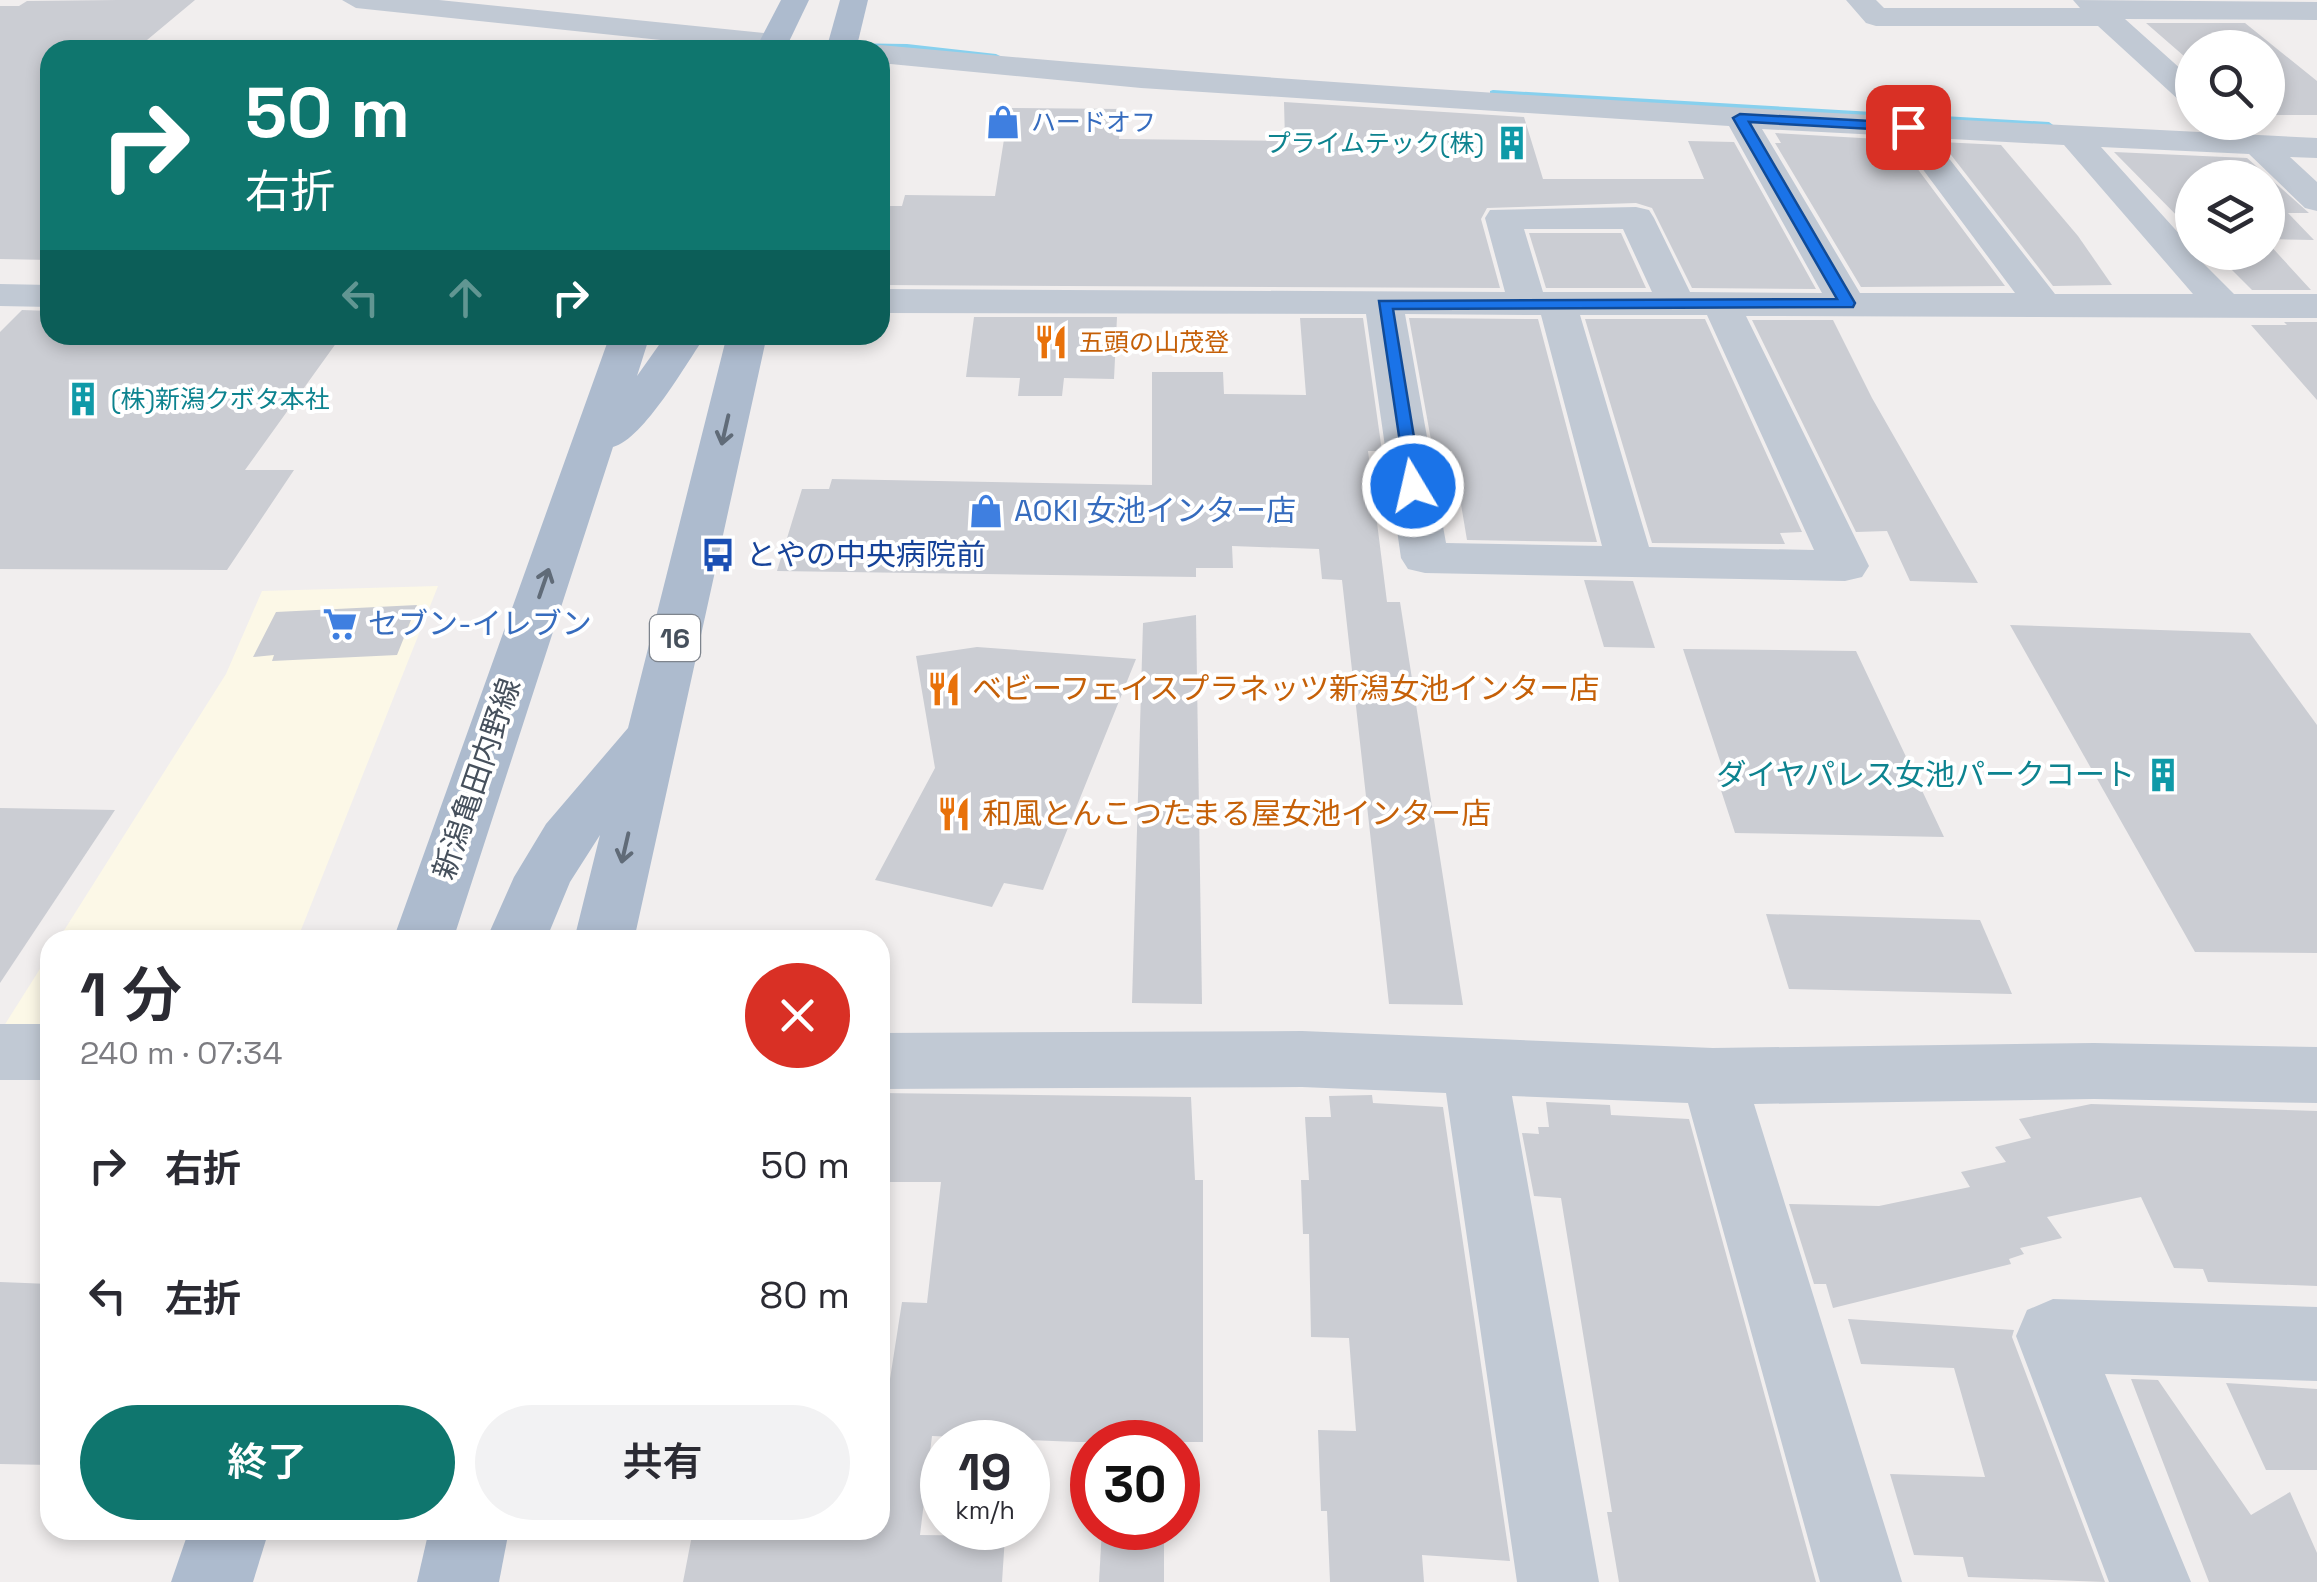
<!DOCTYPE html>
<html lang="ja">
<meta charset="utf-8">
<style>
:root{--surface:#fff;--page:#f2f2f3;--text:#2b2b33;--muted:#7c7c81;--accent:#0f766e}
body{margin:0;font-family:"Space Grotesk","Noto Sans JP",sans-serif;background:var(--page);color:var(--text);height:100vh;display:flex;flex-direction:column;font-size:38px;white-space:nowrap}
*{box-sizing:border-box;margin:0}
p{font-size:32px;color:var(--muted)}
.icon{flex:none;width:55px;height:55px;fill:none;stroke:currentColor;stroke-width:2;stroke-linecap:round;stroke-linejoin:round}
.map{position:relative;flex:1;overflow:hidden}
.sheet{position:absolute;left:40px;top:930px;width:850px;height:610px;display:flex;flex-direction:column;background:var(--surface);border-radius:30px;box-shadow:0 5px 15px #0003}
.sheet>*{flex:none}
.guide{position:absolute;left:40px;top:40px;width:850px;height:305px;border-radius:30px;box-shadow:0 5px 15px #0003;background:#0f766e;color:#fff;overflow:hidden}
.tools{position:absolute;left:2175px;top:30px;display:grid;gap:20px}
.tools a{display:grid;place-items:center;width:110px;height:110px;border-radius:50%;background:var(--surface);box-shadow:0 5px 15px #0003;font-size:50px}
.speed{position:absolute;left:920px;top:1420px;display:flex;gap:20px;font-size:50px;font-weight:700;text-align:center}
.speed>*{display:grid;place-content:center;width:130px;height:130px;border-radius:50%;background:var(--surface);box-shadow:0 5px 15px #0003;line-height:1}
.speed small{font-size:25px;font-weight:400}
.speed .limit{border:15px solid #d22;background:#fff;color:#111}
.pin{position:absolute;display:grid;place-items:center;width:85px;height:85px;color:#fff;margin:-42px;border-radius:20px;box-shadow:0 5px 15px #0006}
.me{position:absolute;width:110px;margin:-55px;rotate:351deg;stroke-linejoin:round;filter:drop-shadow(0 0 8px #0008)}
.turn{display:flex;align-items:center;gap:35px;height:210px;padding:0 40px;font-size:45px}
.turn .icon{width:130px;height:130px;stroke-width:2.5}
.turn b{display:block;font-size:70px;line-height:85px}
.lanes{display:flex;align-items:center;height:95px;padding:0 40px;background:#0003;justify-content:center;gap:50px;direction:ltr}
.lanes .off{opacity:.35}
.round{display:grid;place-items:center;flex:none;width:105px;height:105px;border-radius:52px;background:var(--page)}
.headline{display:flex;align-items:center;justify-content:space-between;height:170px;padding:0 40px}
h1{font-size:60px;font-weight:600;line-height:75px}
.cta{display:flex;gap:20px;margin-top:auto;padding:20px 40px}
.cta a{flex:1;height:115px;border-radius:60px;background:var(--accent);color:#fff;font-size:40px;font-weight:600;line-height:115px;text-align:center}
.cta a+a{background:var(--page);color:var(--text)}
ul{padding:0;list-style:none}
li{display:flex;align-items:center;gap:30px;height:130px;padding:0 40px}
li div{flex:1}
li b{display:block;font-size:38px}
li em{font-style:normal}
.map>svg:first-child{display:block}
</style>
<div class="map">
<svg width="2317" height="1582" viewBox="0 0 2317 1582">
<rect width="100%" height="100%" fill="#f1eeee"/>
<g fill="#fcf8e7">
<path d="M438,586L297,940H58L226,674L262,591Z"/>
<path d="M50,953V1029H2Z"/>
</g>
<g fill="none" stroke-linecap="round" stroke-linejoin="round">
<g fill="#87d0ee" fill-rule="evenodd">
<path d="M770,42L907,44L996,54L1000,56L996,58L907,48L767,46L766,44Z"/>
<path d="M1493,90L2049,122L2053,125L2049,128L1490,95V91Z"/>
</g>
</g>
<g fill="#cbcdd3">
<path d="M117,0H195L135,50H50V260L0,259V6H19L27,1Z"/>
<path d="M2146,23H2245L2317,81V115H2268V48H2192V63Z"/>
<path d="M1284,102L1524,117L1543,179H1704L1688,141L1734,142L1816,289L1692,288L1652,208L1636,203L1487,208L1481,219L1500,288L880,285V206H902L905,195L995,196L1009,108L1121,109L1119,139L1285,141Z"/>
<path d="M1775,133L1896,140L2005,286L1861,287L1775,143H1781Z"/>
<path d="M1941,142L2001,145L2078,236L2112,285L2053,286Z"/>
<path d="M2114,152L2247,158L2309,213H2288L2314,240L2268,239V178H2192V231Z"/>
<path d="M1529,233H1621L1646,288H1546Z"/>
<path d="M2268,243L2311,290H2252L2214,252H2268Z"/>
<path d="M22,310L50,311V335H342L245,470H294L227,570L0,569V332Z"/>
<path d="M974,317H1117L1114,379L1064,378L1062,396H1018L1020,378L966,377Z"/>
<path d="M1300,318H1363L1382,451H1368L1387,602H1400L1463,1005L1389,1004L1342,580L1322,579L1319,549L1232,546L1233,568H1196V577L777,571L802,489H829L832,479L1152,485V372H1223L1224,394L1306,395Z"/>
<path d="M1409,318L1538,319L1597,542L1467,540L1452,451H1433Z"/>
<path d="M1585,319H1705L1802,532L1780,533L1785,544L1652,543Z"/>
<path d="M1752,320H1833L1872,398L1978,583L1910,581L1887,531L1856,532Z"/>
<path d="M2284,322H2317V400L2251,325H2287Z"/>
<path d="M1584,580L1633,581L1655,648L1604,647Z"/>
<path d="M417,605L397,655L272,661L274,655L253,657L276,612Z"/>
<path d="M1196,615L1202,1004L1132,1003L1143,623Z"/>
<path d="M2010,625L2250,633L2317,725V953L2195,952Z"/>
<path d="M977,647L1136,659L1043,890L1004,883L992,907L875,880L935,768L916,656Z"/>
<path d="M1683,649L1856,651L1944,837L1735,833L1716,775L1725,776Z"/>
<path d="M0,808L115,810L0,983Z"/>
<path d="M1766,914L1980,920L2012,994L1789,989Z"/>
<path d="M880,1093L1191,1097L1195,1180H1203V1442H1078L932,1436L920,1535L1005,1536L1002,1582H683L693,1530H880V1443L902,1302L927,1303L941,1182H880Z"/>
<path d="M1372,1095L1373,1103L1443,1107L1510,1561L1422,1555L1424,1582H1330L1327,1511H1321L1318,1430L1356,1431L1349,1338L1311,1337L1309,1234H1303L1301,1180H1309L1305,1117H1331L1329,1096Z"/>
<path d="M1546,1102L1610,1105L1611,1115L1689,1119L1816,1582H1619L1607,1512H1612L1561,1198L1534,1196L1522,1133L1539,1134L1538,1127H1549Z"/>
<path d="M2091,1104L2317,1111V1286L2208,1282L2203,1269L2174,1268L2141,1197L2047,1217L2062,1238L2020,1248L2024,1254L2009,1259L2011,1264L1833,1308L1826,1284H1814L1789,1204L1879,1206L1970,1187L1961,1172L2006,1162L1995,1147L2031,1138L2019,1119Z"/>
<path d="M0,1282L50,1284V1465L0,1464Z"/>
<path d="M1848,1319L2014,1330L2012,1337L2105,1582L1968,1577L1963,1557L1914,1555L1890,1474L1985,1477L1954,1368L1861,1364Z"/>
<path d="M2131,1379L2158,1380L2251,1515L2290,1492L2317,1553V1582H2209Z"/>
<path d="M2226,1383L2317,1389V1470H2266Z"/>
<path d="M1102,1528H1164V1582H1099Z"/>
</g>
<g fill="none" stroke-linecap="round" stroke-linejoin="round">
<g fill="#c1c9d4" fill-rule="evenodd">
<path d="M342,0H439L774,34L784,37L789,43L782,50H756L356,8Z"/>
<path d="M1846,0H1876L1884,8H2080L2073,0L2317,2V20L2125,19L2192,79V104L2181,102L2098,26H1876L1866,23Z"/>
<path d="M880,45C1358,90 1838,114 2317,138V158L2290,157L2317,182V211L2305,208L2249,154L2101,147L2192,248V252L2234,294H2317V318L1746,316L1869,566L1862,577L1845,581L1425,573L1408,569L1401,558L1366,314L880,313V289L1505,292L1485,218L1490,210L1636,207L1649,210L1654,218L1690,292L1822,293L1729,126L1141,88L880,63V50H868ZM1762,129L1898,136L2015,293H1860ZM1933,138L2064,145L2193,294H2055ZM1524,229H1623L1652,292H1543ZM1405,314L1541,315L1602,546L1446,543ZM1580,315H1707L1814,550L1649,547Z"/>
<path d="M0,284L50,285V307L0,306Z"/>
<rect x="0" y="1024" width="50" height="56"/>
<path d="M1302,1031L1713,1048L2094,1043L2317,1047V1103L2094,1099L1754,1104L1902,1582H1820L1688,1103L1512,1096L1599,1582H1517L1446,1093L1302,1087L880,1089V1033Z"/>
<path d="M2053,1299L2317,1307V1381L2105,1374L2191,1582H2109L2016,1336L2027,1310Z"/>
</g>
<g fill="#adbbce" fill-rule="evenodd">
<path d="M781,0H809L785,50H755Z"/>
<path d="M840,0H868L856,50H826Z"/>
<path d="M610,335H650L637,376L666,335H706C687,362 644,439 613,447L453,940H393Z"/>
<path d="M727,335H767L634,940H574L600,835L570,882L546,940H486L514,877L546,824L628,728Z"/>
<path d="M189,1530H269L253,1582H171Z"/>
<path d="M429,1530H509L499,1582H417Z"/>
</g>
</g>
<defs><path id="oneway-shaft" d="M-6 0H5M1.5-3L5.5 0L1.5 3" fill="none" stroke-width="1.6" stroke-linecap="round" stroke-linejoin="round" transform="scale(2.5)"/></defs>
<g stroke="#606b78">
<use href="#oneway-shaft" transform="translate(725 430) rotate(103)"/>
<use href="#oneway-shaft" transform="translate(544 583) rotate(-71)"/>
<use href="#oneway-shaft" transform="translate(625 848) rotate(103)"/>
</g>
<path fill="#1a73e8" stroke="#114b97" stroke-width="2.5" d="M1740,114L1908,123L1915,127L1908,131L1749,122L1855,303L1853,307L1393,309L1422,486L1413,491L1407,490L1379,301L1837,299L1733,118Z"/>
<defs>
<g id="shop-bare" transform="scale(2.7)"><path d="M-5-2.5h2.3a2.7 3.5 0 0 1 5.4 0H5L5.5 6h-11ZM-1.5-2.5h3a1.5 2.3 0 0 0-3 0Z" fill="#3f7fe0" stroke="#fff" stroke-width="2.5" paint-order="stroke"/></g>
<g id="building-bare" transform="scale(2.7)"><path d="M-4-6H4V6H1V3H-1V6H-4ZM-2.5-4.3h1.7v1.8h-1.7ZM.8-4.3h1.7v1.8H.8ZM-2.5-1h1.7V.8h-1.7ZM.8-1h1.7V.8H.8Z" fill="#0f9aa8" stroke="#fff" stroke-width="2.5" paint-order="stroke"/></g>
<g id="restaurant-bare" transform="scale(2.7)"><path d="M-5-6h1v4h1v-4h1v4h1v-4h1v5L-1.5 .5V6h-2V.5L-5-1ZM5-6V6H3V1.5H1.5Q1.5-4 5-6Z" fill="#e8710a" stroke="#fff" stroke-width="2.5" paint-order="stroke"/></g>
<g id="bus-bare" transform="scale(2.7)"><path d="M-5-6H5V4H4V6H2V4H-2V6H-4V4H-5ZM-3.5-4V0h7V-4ZM-3.5 1.2v1.5H-2V1.2ZM2 1.2v1.5H3.5V1.2Z" fill="#1a4fb4" stroke="#fff" stroke-width="2.5" paint-order="stroke"/></g>
<g id="supermarket-bare" transform="scale(2.7)"><path d="M-6-5.5h2.5l.6 2H6L4.5 2H-2.5L-4.4-4H-6ZM-1.5 3.2a1.3 1.3 0 1 0 .1 0ZM3 3.2a1.3 1.3 0 1 0 .1 0Z" fill="#3f7fe0" stroke="#fff" stroke-width="2.5" paint-order="stroke"/></g>
</defs>
<g fill-rule="evenodd">
<use href="#shop-bare" x="1003" y="122"/>
<use href="#building-bare" x="1512" y="143"/>
<use href="#restaurant-bare" x="1051" y="342"/>
<use href="#building-bare" x="83" y="399"/>
<use href="#shop-bare" x="986" y="511"/>
<use href="#bus-bare" x="718" y="555"/>
<use href="#supermarket-bare" x="340" y="624"/>
<use href="#restaurant-bare" x="944" y="689"/>
<use href="#building-bare" x="2163" y="775"/>
<use href="#restaurant-bare" x="954" y="814"/>
</g>
<g text-anchor="middle" stroke-width="8" stroke-linejoin="round" paint-order="stroke">
<g font-size="25" fill="#366cbe" stroke="#fff" text-anchor="start">
<text x="1031" y="131">ハードオフ</text>
</g>
<g font-size="25" fill="#0d838f" stroke="#fff" text-anchor="end">
<text x="1484" y="152">プライムテック(株)</text>
<text x="111" y="408" text-anchor="start">(株)新潟クボタ本社</text>
</g>
<g font-size="25" fill="#c56008" stroke="#fff" text-anchor="start">
<text x="1079" y="351">五頭の山茂登</text>
</g>
<rect fill="#fff" stroke="#7e848d" stroke-width="2.5" x="650" y="615" width="50" height="46" rx="8"/>
<g font-size="28" font-weight="bold" fill="#46505c">
<text x="675" y="648">16</text>
</g>
<g font-size="30" fill="#366cbe" stroke="#fff" text-anchor="start">
<text x="1014" y="521">AOKI 女池インター店</text>
<text x="368" y="634">セブン-イレブン</text>
</g>
<g font-size="30" fill="#164399" stroke="#fff" text-anchor="start">
<text x="746" y="565">とやの中央病院前</text>
</g>
<g font-size="30" fill="#c56008" stroke="#fff" text-anchor="start">
<text x="972" y="699">ベビーフェイスプラネッツ新潟女池インター店</text>
<text x="982" y="824">和風とんこつたまる屋女池インター店</text>
</g>
<g font-size="30" fill="#0d838f" stroke="#fff" text-anchor="end">
<text x="2135" y="785">ダイヤパレス女池パークコート</text>
</g>
<g font-size="30" fill="#46505c" stroke="#fff">
<text transform="translate(477 779) rotate(-71)" y="10">新潟亀田内野線</text>
</g>
</g>
</svg>
<div class="tools">
<a><svg class="icon" aria-label="search" viewBox="0 0 24 24"><circle cx="10" cy="10" r="6"/><path d="M15 15l6 6"/></svg></a>
<a><svg class="icon" aria-label="layers" viewBox="0 0 24 24"><path d="M12 4l9 5-9 5-9-5zM3 14l9 5 9-5"/></svg></a>
</div>
<div class="speed"><div>19<small>km/h</small></div><div class="limit">30</div></div>
<div class="pin" style="left:1908px;top:127px;background:#d93025"><svg class="icon" aria-label="arrive" viewBox="0 0 24 24"><path d="M6 21V4h12l-3 4 3 4H6"/></svg></div>
<svg class="me" style="left:1413px;top:486px" viewBox="-20 -20 40 40"><circle r="17" fill="#1a73e8" stroke="#fff" stroke-width="3"/><path d="M0-11L8 9 0 5-8 9z" fill="#fff"/></svg>
<div class="guide">
<div class="turn"><svg class="icon" aria-label="right" viewBox="0 0 24 24"><path d="M7 20v-9h11M14 6l5 5-5 5"/></svg><div><b>50 m</b>右折</div></div>
<div class="lanes"><svg class="icon off" aria-label="left" viewBox="0 0 24 24"><path d="M17 20v-9H6M10 6l-5 5 5 5"/></svg><svg class="icon off" aria-label="ahead" viewBox="0 0 24 24"><path d="M12 20V5M6 11l6-6 6 6"/></svg><svg class="icon" aria-label="right" viewBox="0 0 24 24"><path d="M7 20v-9h11M14 6l5 5-5 5"/></svg></div>
</div>
<section class="sheet">
<div class="headline"><div><h1>1 分</h1><p>240 m · 07:34</p></div><a class="round" style="background:#d93025;color:#fff"><svg class="icon" aria-label="close" viewBox="0 0 24 24"><path d="M6 6l12 12M18 6L6 18"/></svg></a></div>
<ul>
<li><svg class="icon" aria-label="right" viewBox="0 0 24 24"><path d="M7 20v-9h11M14 6l5 5-5 5"/></svg><div><b>右折</b></div><em>50 m</em></li>
<li><svg class="icon" aria-label="left" viewBox="0 0 24 24"><path d="M17 20v-9H6M10 6l-5 5 5 5"/></svg><div><b>左折</b></div><em>80 m</em></li>
</ul>
<div class="cta"><a>終了</a><a>共有</a></div>
</section>
</div>
